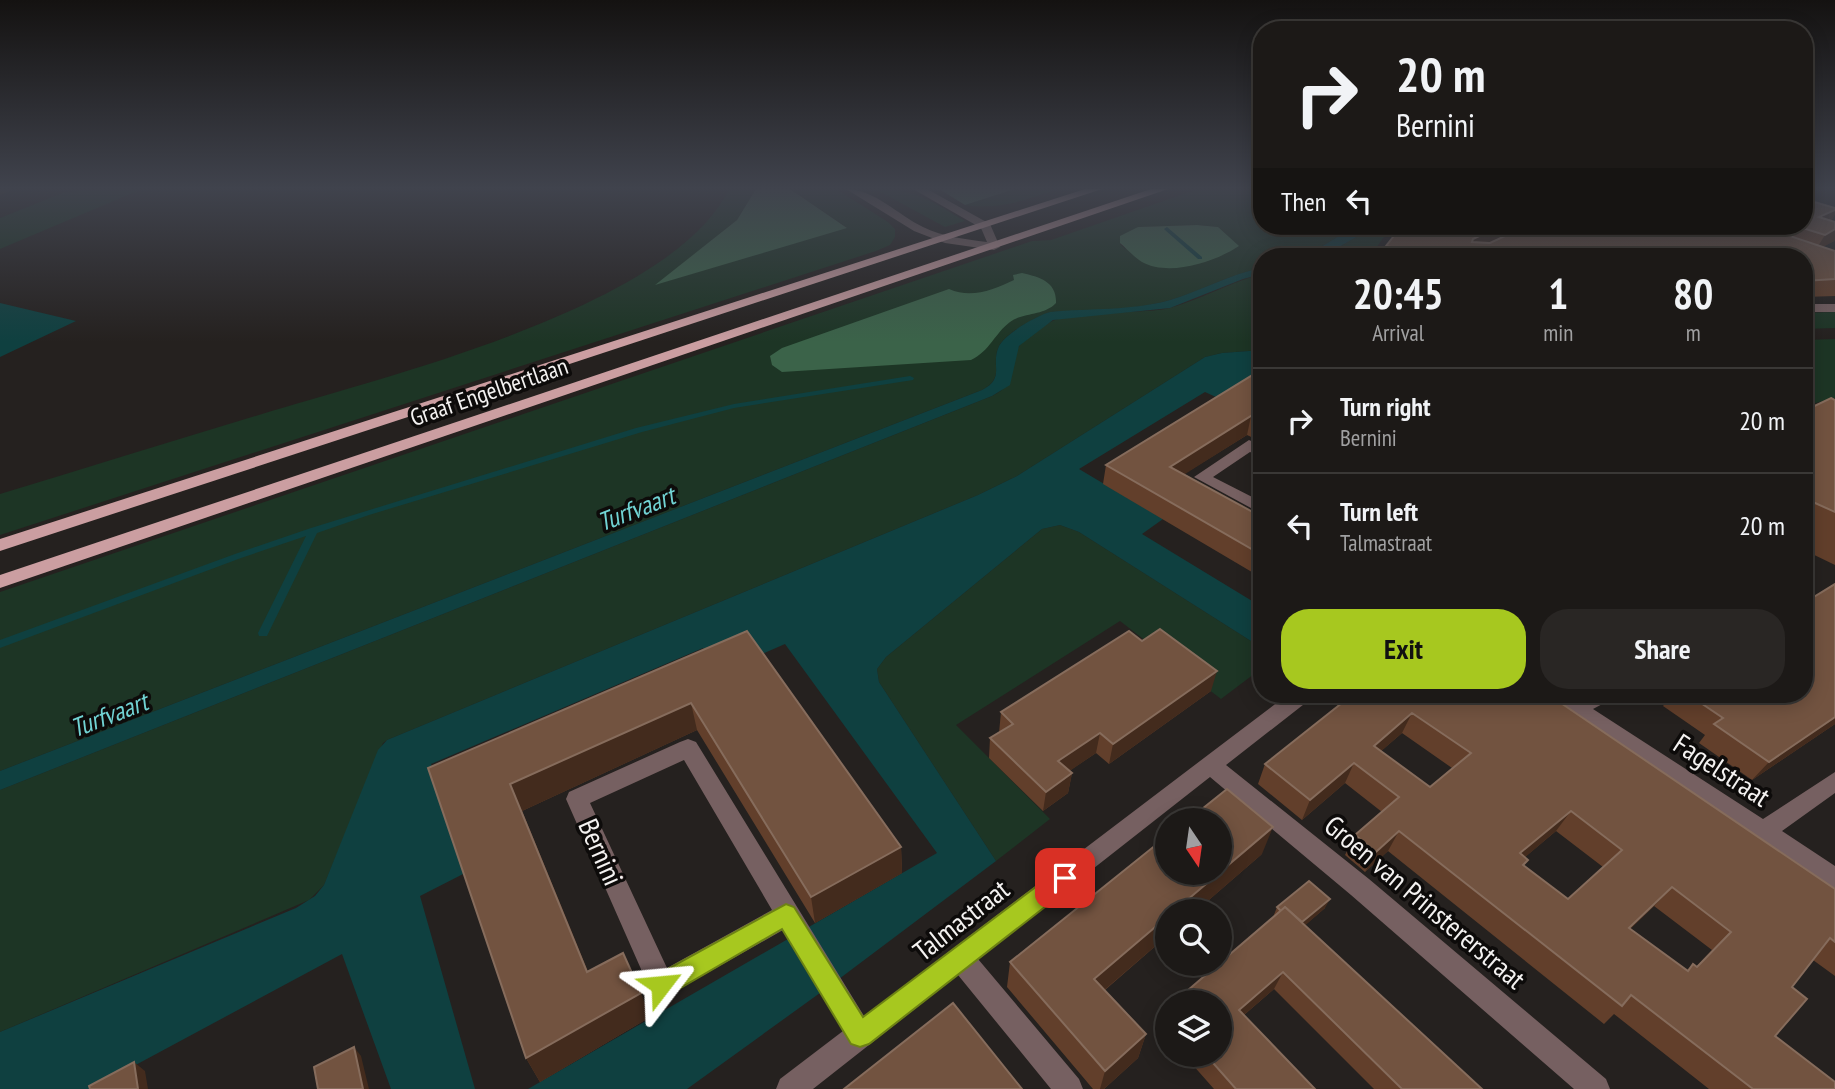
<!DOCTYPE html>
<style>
:root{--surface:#1c1917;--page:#292624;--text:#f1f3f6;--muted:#a0a0a1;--line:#3a3836;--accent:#a7c81f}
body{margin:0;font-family:"PT Sans Narrow",sans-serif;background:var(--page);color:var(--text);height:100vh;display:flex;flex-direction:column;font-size:26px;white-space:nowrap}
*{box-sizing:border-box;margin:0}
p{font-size:23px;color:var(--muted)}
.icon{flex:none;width:38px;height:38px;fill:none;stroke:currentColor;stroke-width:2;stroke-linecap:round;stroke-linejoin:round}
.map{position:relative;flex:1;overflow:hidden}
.side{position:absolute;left:1253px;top:248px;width:560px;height:455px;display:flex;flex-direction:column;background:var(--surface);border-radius:28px;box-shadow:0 4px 18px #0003,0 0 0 2px var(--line)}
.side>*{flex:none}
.guide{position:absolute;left:1253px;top:21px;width:560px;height:214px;border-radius:28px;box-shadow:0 4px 18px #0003,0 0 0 2px var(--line);background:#1c1917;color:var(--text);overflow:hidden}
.needle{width:46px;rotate:167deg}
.controls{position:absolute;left:1155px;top:808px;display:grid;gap:14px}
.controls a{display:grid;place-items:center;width:77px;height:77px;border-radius:50%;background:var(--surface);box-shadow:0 4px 18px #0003,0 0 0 2px var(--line);font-size:35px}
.pin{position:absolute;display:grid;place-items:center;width:60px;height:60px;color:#fff;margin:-30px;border-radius:14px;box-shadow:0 4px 10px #0006}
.me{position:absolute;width:77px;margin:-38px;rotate:61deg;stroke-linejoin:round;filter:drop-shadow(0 0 5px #0008)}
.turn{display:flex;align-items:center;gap:24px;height:147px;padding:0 28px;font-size:32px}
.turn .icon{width:91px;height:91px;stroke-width:2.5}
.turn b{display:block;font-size:49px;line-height:60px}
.then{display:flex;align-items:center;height:66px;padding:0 28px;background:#0003;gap:14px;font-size:26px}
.eta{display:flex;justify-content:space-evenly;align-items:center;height:119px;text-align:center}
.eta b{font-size:42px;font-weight:700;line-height:49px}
.primary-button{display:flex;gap:14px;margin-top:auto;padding:14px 28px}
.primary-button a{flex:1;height:80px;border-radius:28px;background:var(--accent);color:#111;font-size:28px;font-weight:700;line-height:80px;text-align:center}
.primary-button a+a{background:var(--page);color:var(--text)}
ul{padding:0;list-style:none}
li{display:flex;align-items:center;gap:21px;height:105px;padding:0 28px;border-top:2px solid var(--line)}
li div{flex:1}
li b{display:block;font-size:26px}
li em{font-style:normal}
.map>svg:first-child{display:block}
</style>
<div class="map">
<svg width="1835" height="1089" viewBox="0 0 1835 1089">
<rect width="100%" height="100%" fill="#25211f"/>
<g fill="#1d3525" fill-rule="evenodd">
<path d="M108,189H142L0,249V218L65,192Z"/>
<path d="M729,189H756L737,220L657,284L846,227L790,189H836L888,222L895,229V237L890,245L876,251L0,535V494C92,466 183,438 275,410C391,375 674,305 729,189Z"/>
<path d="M875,189C918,189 930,201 965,221L945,227Z"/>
<path d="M1015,189H1058C1028,199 998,211 965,205Z"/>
<path d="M1198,189H1239L1262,193V226H1356L1304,257H1262V268C1227,275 1202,291 1170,300C1132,311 1089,310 1050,312C1036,317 1007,332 999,346C990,365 1006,377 982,390L0,771V592L1032,241L1051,240ZM1197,225L1218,227L1205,261C1164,271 1154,273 1120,244L1138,227Z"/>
<path d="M1376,226H1401L1383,238L1370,257H1328L1330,252Z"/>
<path d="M1262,274V350L1222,353L1205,357L1017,476L978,495L387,740L383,743L324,885L309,900L0,1032V790L992,396C1022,381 1005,369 1018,348C1024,338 1038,330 1047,324C1069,309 1141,315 1170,308C1202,299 1230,282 1262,274Z"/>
<path d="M1835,312V328L1804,329V313Z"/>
<path d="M1835,339V398L1804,406V340Z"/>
<path d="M1060,525L1079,532L1262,648V668L1221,699L1120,621L956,725L1050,819L996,861L879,682L877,669L886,657L1042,529Z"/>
</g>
<g fill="#3b6349">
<path d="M756,189H790L847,228L655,285L737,220Z"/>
<path d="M939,189H1015L965,205Z"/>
<path d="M1197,225L1218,227L1239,246C1215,262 1169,277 1142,262C1134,257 1127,249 1120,243V236L1138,227Z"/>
<path d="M1022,273C1040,277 1057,282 1056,303C1044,316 1024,312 1010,322C995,333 990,351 971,360L782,372L772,365L770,356L782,348L949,289C971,299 993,290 1014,280L1013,275Z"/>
</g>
<g fill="#0f4040">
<path d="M1356,226H1376L1330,252L1328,257H1304Z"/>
<path d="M1262,268V274L1243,279L1170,308L1053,320L1019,346L1010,385L992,396L0,790V771L982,390C1006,378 990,365 999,346C1006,333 1036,316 1050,312C1090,308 1131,311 1170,300C1201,291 1229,274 1262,268Z"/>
<path d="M0,303L76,321L0,357Z"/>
<path d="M1262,350V385L1231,404L1205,392L1079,469L1163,519L1142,534L1262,607V648L1079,532L1060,525L1042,529L886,657L877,669L879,682L996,861L831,985L687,1089H528L937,853L785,644L719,673L703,648L431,764L469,871L420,896L475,1089H391L342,954L91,1089H0V1032L296,908L315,896L324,885L378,750L387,740L978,495L1017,476L1205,357L1222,353Z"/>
</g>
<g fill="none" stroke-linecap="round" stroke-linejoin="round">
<g fill="#0f4040" fill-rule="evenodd">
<path d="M1167,227L1202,257V259H1198L1165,230L1164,229Z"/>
<path d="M910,376L914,378L913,380L734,408L642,432L369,515L317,533L267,636H259L258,633L306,536L241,558L0,648V640L235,554L311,528L636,428L734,404Z"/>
</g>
<g fill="#766061" fill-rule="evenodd">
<path d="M846,189C874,189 898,215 923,227C944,237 964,239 987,242L981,228L913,189H927L990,224L1000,247L994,250L945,243L914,231Z"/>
<rect x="1804" y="304" width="31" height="8"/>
<path d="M1249,440L1262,446V457L1250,452L1213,477L1262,502V514L1194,477Z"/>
<path d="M1804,560L1812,562L1815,566L1812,570L1804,573Z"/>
<path d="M1287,695H1311L1308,701L1226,765L1369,879L1606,1079L1610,1089H1574L1351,895L1210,777L978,959L1079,1079L1083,1089H1051L958,975L813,1089H776L780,1079L843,1031L783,930L670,994L661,998L652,994L566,799L569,792L680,742L688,739L696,742L864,1016ZM684,760L772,910L667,968L590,803Z"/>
<path d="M1545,695H1570L1577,699L1585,695H1611L1608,701L1593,709L1763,819L1835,772V793L1782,831L1835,866V890L1548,701Z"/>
</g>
<g fill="#cb9ea1" fill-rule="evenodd">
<path d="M1085,189H1102L0,551V539Z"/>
<path d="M1151,189H1168L0,588V575Z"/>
</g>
</g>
<g fill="#623f2b" fill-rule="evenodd">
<path d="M1835,208V214L1831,221L1835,222V239L1834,241L1822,247L1835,251V296L1804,297V257H1383L1386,246L1527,226H1804Z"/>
<path d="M1262,381V442L1247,435L1184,474L1262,517V578L1103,484L1106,465Z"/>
<path d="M1835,400V565L1804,550V411Z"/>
<path d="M747,631L901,847L902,873L815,923L697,730L522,811L588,972L650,1017L540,1082L526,1058L428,768Z"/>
<path d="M1211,691L1109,764L1096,753L1069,771L1072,773L1068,793L1043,811L989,758L990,738L999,733L1001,712Z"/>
<path d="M1352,695H1549L1835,889V976L1813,960L1792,987L1775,1036L1835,1089H1709L1614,1014L1604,1024L1388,851L1365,872L1345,855L1355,835L1382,812L1345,783L1302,820L1258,784L1265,764ZM1402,733L1452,768L1430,787L1381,751ZM1556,831L1603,867L1568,899L1524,866L1528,860L1525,857ZM1654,906L1712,950L1696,967L1693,964L1687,970L1630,929Z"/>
<path d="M1672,695H1804L1835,724L1752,780L1699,743L1705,735L1663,706Z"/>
<path d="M1262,854L1195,912H1167V936L1105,990L1146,1034L1138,1058L1104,1089H1093L1007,987L1010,962Z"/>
<path d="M1277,907L1325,908L1305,925L1482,1089H1374L1274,989L1244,1015L1315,1089H1214L1184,1055H1220Z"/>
<path d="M1167,1008V1036L1159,1027L1165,1010Z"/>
</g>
<g fill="#432b1d">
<path d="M0,189H12V190L0,195Z"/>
<path d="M1835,210V214L1829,225L1819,217Z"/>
<path d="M1500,226H1526L1467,255L1473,239Z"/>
<path d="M1835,229V239L1834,241L1815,251L1825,235Z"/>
<path d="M1251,416L1247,435L1166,486L1170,467Z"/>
<path d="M1217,671L1211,691L1109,764L1113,744Z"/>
<path d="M691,703L697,730L522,811L599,997L510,784Z"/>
<path d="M1412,713L1402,733L1364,766L1374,746Z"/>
<path d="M1835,717V724L1752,780L1769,762Z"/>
<path d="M1100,733L1096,753L1055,781L1058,761Z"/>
<path d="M1354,763L1345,783L1302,820L1310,800Z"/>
<path d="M1072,773L1068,793L1043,811L1046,792Z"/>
<path d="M1571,811L1556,831L1506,873L1520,853Z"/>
<path d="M1273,827L1262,854L1195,912H1173Z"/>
<path d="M1399,831L1388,851L1365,872L1376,852Z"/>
<path d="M901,847L902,873L815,923L811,897Z"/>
<path d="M1672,887L1654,906L1612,947L1629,928Z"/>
<path d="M1330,899L1325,908L1293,936L1297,926Z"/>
<path d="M1167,917V936L1088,1004L1094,979Z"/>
<path d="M1283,972L1274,989L1231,1026L1239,1010Z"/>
<path d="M641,993L650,1017L540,1082L526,1058Z"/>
<path d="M1146,1034L1138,1058L1104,1089H1100L1105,1071Z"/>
<path d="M354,1047L361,1056L369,1089H363Z"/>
<path d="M134,1062L145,1071L148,1089H138Z"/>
</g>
<g fill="#725340" stroke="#866c5c" stroke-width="2" fill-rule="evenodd">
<path d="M1804,199L1835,208V210L1819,217L1835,222V229L1825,235L1796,226H1804Z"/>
<path d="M1405,226H1500L1473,239L1472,242L1490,243L1527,226H1760L1835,251V279L1804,281V257H1459L1449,249L1442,257H1407L1387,252L1391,247L1386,246L1401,227Z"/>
<path d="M1251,376L1262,381V421L1251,416L1170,467L1262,517V555L1106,465Z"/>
<path d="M1831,398L1835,400V512L1804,498V411Z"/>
<path d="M1835,584V717L1769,762L1714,724L1723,718L1689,695H1804V603Z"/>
<path d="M1160,629L1217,671L1113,744L1100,733L1058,761L1072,773L1046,792L990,738L1013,724L1001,712L1129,631L1142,641Z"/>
<path d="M747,631L901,847L811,897L691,703L510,784L587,972L623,953L641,993L526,1058L428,768Z"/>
<path d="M1352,695H1549L1835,889V942L1830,938L1792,987L1807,999L1775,1036L1835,1082V1089H1753L1631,995L1622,1006L1399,831L1376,852L1355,835L1399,797L1354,763L1310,800L1265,764ZM1412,713L1471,753L1430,787L1374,746ZM1571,811L1622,850L1568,899L1523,865L1528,860L1520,853ZM1672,887L1731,932L1697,967L1693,964L1688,971L1629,928Z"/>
<path d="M1227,789L1273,827L1220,872V821H1187Z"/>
<path d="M1167,836V873H1219L1173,912H1167V917L1094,979L1146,1034L1105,1071L1010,962Z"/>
<path d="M1309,881L1330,899L1302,922L1285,907L1281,911L1277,907Z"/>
<path d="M1285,907L1482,1089H1402L1283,972L1239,1010L1315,1089H1236L1206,1055H1220V1003H1173Z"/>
<path d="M953,1003L1022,1089H844Z"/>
<path d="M354,1047L363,1089H318L314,1067Z"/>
<path d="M134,1062L138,1089H90L89,1086Z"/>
</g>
<linearGradient id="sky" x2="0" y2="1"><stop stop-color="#141211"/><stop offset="0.55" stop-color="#40434d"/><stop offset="1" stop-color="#40434d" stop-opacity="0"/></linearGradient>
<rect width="1835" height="342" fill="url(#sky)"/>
<path fill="#a7c81f" stroke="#6d8214" stroke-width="2" d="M1065,868L1073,871L1076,878L1073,885L869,1044L860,1047L851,1044L782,929L670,994L661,997L653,994L649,985L653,977L786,904L794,907L863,1017L1057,871Z"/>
<g text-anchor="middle" stroke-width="7" stroke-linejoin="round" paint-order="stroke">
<g font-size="24" fill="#f4f2f1" stroke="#0d0b0a">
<text transform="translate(489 392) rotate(-19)" y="8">Graaf Engelbertlaan</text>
</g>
<g font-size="26" font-style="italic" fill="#71d3d4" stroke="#0d0b0a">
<text transform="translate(636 509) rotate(-21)" y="9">Turfvaart</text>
<text transform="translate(109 715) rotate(-21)" y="9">Turfvaart</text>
</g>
<g font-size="28" fill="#f4f2f1" stroke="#0d0b0a">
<text transform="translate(1722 770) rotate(33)" y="10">Fagelstraat</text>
<text transform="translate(601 852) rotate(66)" y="10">Bernini</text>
<text transform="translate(1425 902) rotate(40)" y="10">Groen van Prinstererstraat</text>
<text transform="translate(961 920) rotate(-38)" y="10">Talmastraat</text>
</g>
</g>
</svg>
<div class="controls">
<a><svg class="needle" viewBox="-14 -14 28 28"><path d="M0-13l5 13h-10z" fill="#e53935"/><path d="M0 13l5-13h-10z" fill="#a0a0a1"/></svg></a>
<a><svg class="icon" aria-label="search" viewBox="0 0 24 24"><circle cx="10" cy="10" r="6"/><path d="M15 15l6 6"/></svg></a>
<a><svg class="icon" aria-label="layers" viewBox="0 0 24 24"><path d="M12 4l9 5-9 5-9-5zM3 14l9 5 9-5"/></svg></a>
</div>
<div class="pin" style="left:1065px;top:878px;background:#d93025"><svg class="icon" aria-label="arrive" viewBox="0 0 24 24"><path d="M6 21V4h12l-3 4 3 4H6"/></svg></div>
<svg class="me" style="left:661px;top:985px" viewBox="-20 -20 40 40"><path d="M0-17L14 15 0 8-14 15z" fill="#a7c81f" stroke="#fff" stroke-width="4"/></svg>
<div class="guide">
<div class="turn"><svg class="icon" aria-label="right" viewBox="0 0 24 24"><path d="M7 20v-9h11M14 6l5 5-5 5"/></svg><div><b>20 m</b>Bernini</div></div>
<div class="then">Then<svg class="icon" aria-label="left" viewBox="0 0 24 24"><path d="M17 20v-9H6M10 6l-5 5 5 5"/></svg></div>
</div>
<section class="side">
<div class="eta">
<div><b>20:45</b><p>Arrival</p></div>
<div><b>1</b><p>min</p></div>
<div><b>80</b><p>m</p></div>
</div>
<ul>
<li><svg class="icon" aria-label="right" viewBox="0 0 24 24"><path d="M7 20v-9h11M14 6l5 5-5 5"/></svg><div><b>Turn right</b><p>Bernini</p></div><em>20 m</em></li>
<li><svg class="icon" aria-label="left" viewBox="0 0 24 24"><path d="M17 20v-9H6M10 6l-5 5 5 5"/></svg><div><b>Turn left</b><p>Talmastraat</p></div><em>20 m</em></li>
</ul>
<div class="primary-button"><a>Exit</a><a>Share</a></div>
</section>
</div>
